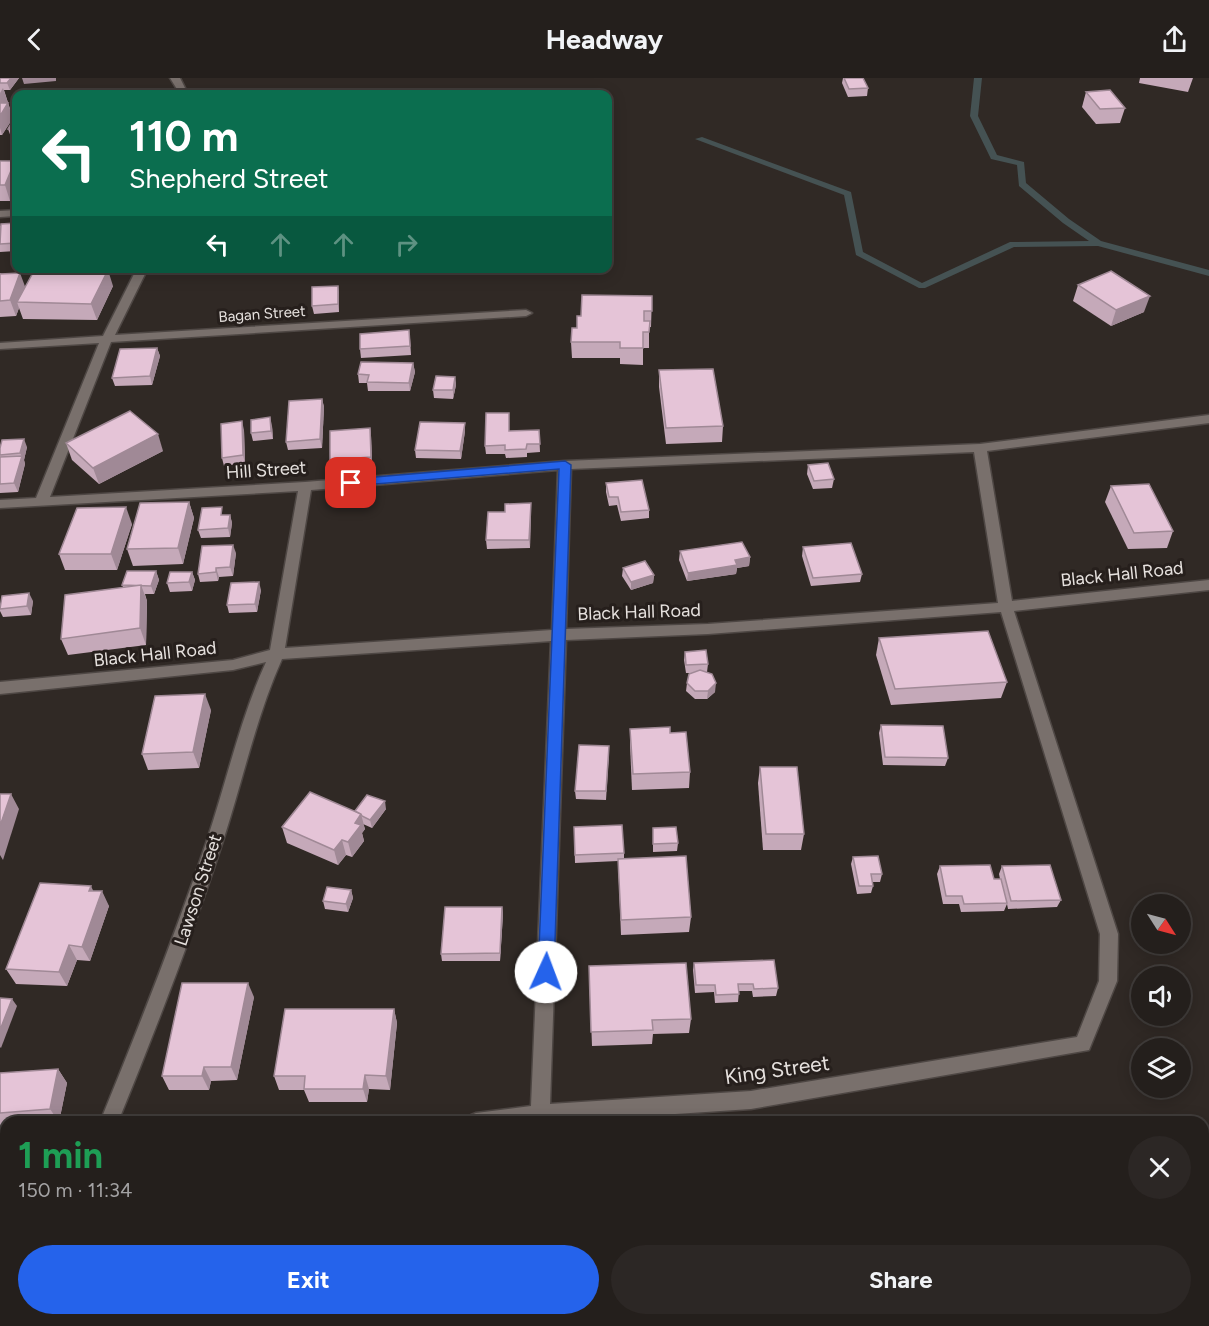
<!DOCTYPE html>
<meta charset="utf-8">
<style>
:root{--surface:#241f1c;--page:#2c2725;--text:#f1f3f6;--muted:#a3a2a3;--line:#413d3b;--accent:#2563eb}
body{margin:0;font-family:Figtree,sans-serif;background:var(--page);color:var(--text);height:100vh;display:flex;flex-direction:column;font-size:22px;white-space:nowrap}
*{box-sizing:border-box;margin:0}
p{font-size:20px;color:var(--muted)}
.icon{flex:none;width:33px;height:33px;fill:none;stroke:currentColor;stroke-width:2;stroke-linecap:round;stroke-linejoin:round}
.map{position:relative;flex:1;overflow:hidden}
.panel{position:absolute;left:0px;top:1038px;width:1209px;height:210px;display:flex;flex-direction:column;background:var(--surface);border-radius:18px 18px 0 0;box-shadow:0 3px 15px #0003,0 0 0 2px var(--line)}
.panel>*{flex:none}
.banner{position:absolute;left:12px;top:12px;width:600px;height:183px;border-radius:12px;box-shadow:0 3px 15px #0003,0 0 0 2px var(--line);background:#0b6e4f;color:#fff;overflow:hidden}
.needle{width:39px;rotate:126deg}
.tools{position:absolute;left:1131px;top:816px;display:grid;gap:12px}
.tools a{display:grid;place-items:center;width:60px;height:60px;border-radius:50%;background:var(--surface);box-shadow:0 3px 15px #0003,0 0 0 2px var(--line);font-size:30px}
.pin{position:absolute;display:grid;place-items:center;width:51px;height:51px;color:#fff;margin:-26px;border-radius:12px;box-shadow:0 3px 9px #0006}
.me{position:absolute;width:66px;margin:-33px;rotate:2deg;stroke-linejoin:round;filter:drop-shadow(0 0 4px #0008)}
.turn{display:flex;align-items:center;gap:21px;height:126px;padding:0 18px;font-size:27px}
.turn .icon{width:78px;height:78px;stroke-width:2.5}
.turn b{display:block;font-size:42px;line-height:51px}
.lanes{display:flex;align-items:center;height:57px;padding:0 18px;background:#0003;justify-content:center;gap:30px;direction:ltr}
.lanes .off{opacity:.35}
.round{display:grid;place-items:center;flex:none;width:63px;height:63px;border-radius:32px;background:var(--page)}
.headline{display:flex;align-items:center;justify-content:space-between;height:102px;padding:0 18px}
h1{font-size:36px;font-weight:700;line-height:45px;color:#1e9e55}
.action{display:flex;gap:12px;margin-top:auto;padding:12px 18px}
.action a{flex:1;height:69px;border-radius:36px;background:var(--accent);color:#fff;font-size:24px;font-weight:700;line-height:69px;text-align:center}
.action a+a{background:var(--page);color:var(--text)}
header{display:flex;justify-content:space-between;align-items:center;height:78px;padding:0 18px;background:var(--surface);font-size:27px;font-weight:700}
.map>svg:first-child{display:block}
</style>
<header><svg class="icon" aria-label="back" viewBox="0 0 24 24"><path d="M15 5l-7 7 7 7"/></svg>Headway<svg class="icon" aria-label="share" viewBox="0 0 24 24"><path d="M12 15V3M7 8l5-5 5 5M5 13v7h14v-7"/></svg></header>
<div class="map">
<svg width="1209" height="1248" viewBox="0 0 1209 1248">
<rect width="100%" height="100%" fill="#302925"/>
<g fill="none" stroke-linecap="round" stroke-linejoin="round">
<path fill="#455253" fill-rule="evenodd" d="M974,0H982L978,38L997,77L1024,84L1026,105L1069,141L1101,163L1209,192V198L1098,168L1014,169L925,210H919L856,177L844,117L695,61L702,59L851,114L863,174L922,205L1010,164L1089,163L1063,145L1019,108L1017,87L991,81L970,38Z"/>
<g stroke="#4e4744" stroke-width="3">
<g id="minor">
<path d="M170,0H180L188,16H180Z"/>
<path d="M16,132V138L0,139V133Z"/>
<path d="M137,190H148L115,257L526,232L532,235L526,238L111,264L50,419L305,404L565,383L980,366L1209,337V345L987,373L1012,523L1209,502V512L1014,533L1118,856L1117,903L1089,972L751,1031L554,1044H467L469,1038L476,1035L531,1028L551,563L282,581C256,639 243,702 223,763C192,858 156,951 118,1044H100C138,951 175,858 207,762C227,702 240,641 266,584L233,592L0,616V604L233,582L270,572L298,413L0,430V422L36,420L99,265L0,271V265L103,258ZM974,374L998,525L708,546L566,551L571,391ZM558,392L552,552L285,570L311,412ZM1001,534L1100,856L1099,903L1077,959L751,1013L550,1026L566,562L708,556Z"/>
<path d="M6,1086V1106L0,1107V1087Z"/>
<path d="M33,1242H53L51,1248H31Z"/>
<rect x="529" y="1242" width="20" height="6"/>
</g>
</g>
<use href="#minor" fill="#79706c" fill-rule="evenodd"/>
</g>
<g fill="#c5a9b9">
<path d="M0,0H19L10,12H4L13,40L2,57H0Z"/>
<path d="M843,0H863L868,10L867,18L848,19L842,5Z"/>
<path d="M1140,0H1193L1188,14L1139,5Z"/>
<path d="M1086,14L1125,30L1120,45L1096,46L1082,29Z"/>
<path d="M16,39V59H11L8,51Z"/>
<path d="M0,83H15L16,86L10,123H0Z"/>
<path d="M16,145V173L0,174V148Z"/>
<path d="M0,195L25,209L113,208L97,242L23,241L19,230L16,238L0,239Z"/>
<path d="M1078,207L1144,234L1111,248L1073,223Z"/>
<path d="M338,208L339,216V234L314,236L312,228Z"/>
<path d="M652,218L651,249H649V270H643V287L620,286V280H572L571,264L581,238Z"/>
<path d="M410,260L411,277L361,280L360,271Z"/>
<path d="M157,270L160,278L152,307L115,308L112,300Z"/>
<path d="M413,285L415,294L410,313H368L367,305H359L358,296Z"/>
<path d="M659,292L723,348L722,364L666,366L659,309Z"/>
<path d="M455,299L456,307L453,321L434,320L433,312Z"/>
<path d="M322,321L324,329L322,370L288,372L286,364Z"/>
<path d="M465,345V353L461,381L416,380L415,372Z"/>
<path d="M272,348L273,361L253,363L251,355Z"/>
<path d="M370,350L371,358L372,387L331,391L330,382Z"/>
<path d="M244,352L245,385L224,388L222,380Z"/>
<path d="M539,352L540,374L527,375V379L506,380L505,376H486L485,368L510,353Z"/>
<path d="M66,365L163,373L99,406L72,382Z"/>
<path d="M27,369L24,382L25,386L18,414L0,415V370Z"/>
<path d="M808,387L834,401L832,410L813,411L807,396Z"/>
<path d="M606,405L649,432V440L621,443L617,427L609,428L606,414Z"/>
<path d="M1111,408L1173,453L1167,470L1128,471L1105,424Z"/>
<path d="M189,424L194,440L183,486L133,488L127,471Z"/>
<path d="M531,425L530,470L487,471L486,462L505,434Z"/>
<path d="M224,437H230L232,445L230,459L201,460L198,452Z"/>
<path d="M132,446L117,492H65L59,476Z"/>
<path d="M803,469L862,496L860,504L811,508L802,478Z"/>
<path d="M680,473L750,479L749,488L737,490L736,496L687,503L679,482Z"/>
<path d="M236,475L233,498L219,499L218,503L200,504L198,496Z"/>
<path d="M623,490L654,497L653,505L631,512L622,498Z"/>
<path d="M156,493L159,502L154,516H145L147,523L146,567L68,577L61,561L123,509L122,507Z"/>
<path d="M192,494L195,502L192,513L170,514L167,505Z"/>
<path d="M261,512L257,534L229,535L227,527Z"/>
<path d="M33,523L31,537L3,539L0,533V527Z"/>
<path d="M879,560L1007,604L1001,620L891,627L876,577Z"/>
<path d="M685,574L708,586L707,594L715,614L707,621H695L686,613L687,605L692,595H686L684,582Z"/>
<path d="M211,632L199,690L148,692L142,676Z"/>
<path d="M881,647L948,680L945,688L883,687L879,655Z"/>
<path d="M630,651L690,694L689,710L632,712L630,667Z"/>
<path d="M609,676L606,722L576,721L575,713Z"/>
<path d="M760,689L804,756L801,772H763L758,705Z"/>
<path d="M386,731L372,750L363,746L365,751L362,755L364,763L352,779L346,777L338,787L287,765L282,749L355,733Z"/>
<path d="M574,749L624,775V781L691,839L689,854L621,857L618,783L575,785Z"/>
<path d="M653,750L678,765L677,773L653,774Z"/>
<path d="M853,779L882,796L880,804H872L873,808L871,815L857,816L851,786Z"/>
<path d="M940,788L994,801H1000L999,796L1002,788L1061,822L1057,829L1008,831L1007,826L1004,833L961,834L959,826H943L937,796Z"/>
<path d="M351,812L353,820L348,834L325,831L323,823Z"/>
<path d="M93,813L109,828L90,883L77,882L67,908L16,906L6,891Z"/>
<path d="M502,829L503,836L500,883H442L441,876Z"/>
<path d="M694,885L778,910L776,918L753,919L752,913H739L738,924L715,925L714,914L695,915L693,892Z"/>
<path d="M589,888L691,941L689,955L653,956L652,966L592,968Z"/>
<path d="M254,919L237,1002L211,1003L209,1012H169L162,998Z"/>
<path d="M394,931L397,945L390,1012L369,1011L367,1024H309L304,1012H279L274,998Z"/>
<path d="M58,991L67,1005L59,1044H6V1049L0,1050V995Z"/>
<path d="M1207,1049H1209V1109L1203,1086V1055Z"/>
<path d="M6,1126V1209H0V1127Z"/>
<path d="M353,1242L352,1248H311V1247Z"/>
</g>
<g fill="#a08996">
<path d="M11,0H19L10,12L7,5Z"/>
<path d="M22,0H56V3L24,6Z"/>
<path d="M3,10L8,25L0,37V15Z"/>
<path d="M8,25L13,40L2,57L0,50V38Z"/>
<path d="M15,83L16,86V108L10,123L5,107Z"/>
<path d="M108,192L113,208L97,242L91,226Z"/>
<path d="M20,195L26,211L17,224L19,230L16,238L10,222Z"/>
<path d="M338,208L339,216V234L338,226Z"/>
<path d="M1150,218L1144,234L1111,248L1116,232Z"/>
<path d="M157,270L160,278L152,307L150,298Z"/>
<path d="M413,285L415,294L410,313L409,305Z"/>
<path d="M455,299L456,307L453,321V312Z"/>
<path d="M322,321L324,329L322,370L320,361Z"/>
<path d="M270,339L272,348L273,361L271,353Z"/>
<path d="M242,343L244,352L245,385L243,377Z"/>
<path d="M465,345V353L461,381L460,373Z"/>
<path d="M370,350L371,358L372,387L371,379Z"/>
<path d="M158,356L163,373L99,406L93,390Z"/>
<path d="M24,361L27,369L24,382L25,386L18,414L14,405L22,379L20,375Z"/>
<path d="M189,424L194,440L183,486L178,470Z"/>
<path d="M531,425V433L530,470L529,462Z"/>
<path d="M126,429L132,446L117,492L111,476Z"/>
<path d="M230,437L232,445L230,459L228,450Z"/>
<path d="M233,467L236,475L233,498L230,489Z"/>
<path d="M750,479L749,488L737,490L736,496L687,503L688,495L735,482Z"/>
<path d="M216,490L219,499L218,503L216,494Z"/>
<path d="M156,493L159,502L154,516L151,508Z"/>
<path d="M192,494L195,502L192,513L189,504Z"/>
<path d="M654,497L653,505L631,512V504Z"/>
<path d="M259,504L261,512L257,534L255,526Z"/>
<path d="M141,507L147,523L146,567L140,550Z"/>
<path d="M29,515L33,523L31,537L27,528Z"/>
<path d="M716,605L715,614L707,621L708,613Z"/>
<path d="M205,616L211,632L199,690L193,674Z"/>
<path d="M11,716L19,731L3,782L0,777V748Z"/>
<path d="M385,723L386,731L372,750L370,742Z"/>
<path d="M361,736L365,751L362,755L364,763L352,779L348,764L355,745Z"/>
<path d="M342,762L346,777L338,787L334,772Z"/>
<path d="M91,808L98,823L102,813L109,828L90,883L82,869L89,813Z"/>
<path d="M351,812L353,820L348,834L346,826Z"/>
<path d="M502,829L503,836L500,883V875Z"/>
<path d="M69,867L77,882L67,908L59,894Z"/>
<path d="M248,905L254,919L237,1002L231,989Z"/>
<path d="M12,921L17,928L1,970L0,969V952Z"/>
<path d="M394,931L397,945L390,1012L386,998Z"/>
<path d="M204,989L211,1003L209,1012L202,998Z"/>
<path d="M58,991L67,1005L59,1044L50,1031Z"/>
<path d="M365,997L369,1011L367,1024L363,1011Z"/>
<path d="M283,1242H290V1248H282Z"/>
<path d="M350,1242H353L352,1248H350L349,1247Z"/>
<path d="M664,1242H697L671,1248H664Z"/>
</g>
<g fill="#e5c4d7" stroke="#a08996" stroke-width="1.5">
<path d="M0,0H11L7,5H0Z"/>
<path d="M844,0H863L868,10L849,11Z"/>
<path d="M1110,12L1125,30L1100,31L1086,14Z"/>
<path d="M0,25H8L0,38Z"/>
<path d="M15,39H16V51H8Z"/>
<path d="M0,83H15L5,107H0Z"/>
<path d="M16,145V165L0,166L1,146Z"/>
<path d="M35,191L108,192L91,226L17,224Z"/>
<path d="M1111,193L1150,218L1116,232L1078,207Z"/>
<path d="M20,195L10,222L0,223V196Z"/>
<path d="M338,208V226L312,228V209Z"/>
<path d="M582,217L652,218V233H644V243H650L649,254H643V270H620V264H571L572,250H577V238H581Z"/>
<path d="M409,252L410,268L360,271V256Z"/>
<path d="M157,270L150,298L112,300L120,271Z"/>
<path d="M361,284L413,285L409,305L367,304L369,297L358,296Z"/>
<path d="M713,291L723,348L666,350L659,292Z"/>
<path d="M436,298L455,299L453,312H433Z"/>
<path d="M322,321L320,361L286,364L289,323Z"/>
<path d="M130,333L158,356L93,390L66,365Z"/>
<path d="M486,335H509V353L539,352L540,366H527L526,371L505,372V367L485,368Z"/>
<path d="M270,339L271,353L251,355V342Z"/>
<path d="M242,343L243,377L222,380L221,346Z"/>
<path d="M420,344L465,345L460,373L415,372Z"/>
<path d="M370,350L371,379L330,382V353Z"/>
<path d="M24,361L20,375L0,377V370L2,362Z"/>
<path d="M22,378L14,405L0,406V379Z"/>
<path d="M828,385L834,401L814,403L808,387Z"/>
<path d="M642,402L649,432L621,434L618,419H609L606,405Z"/>
<path d="M1149,406L1173,453L1134,455L1111,408Z"/>
<path d="M189,424L178,470L127,471L140,425Z"/>
<path d="M531,425L529,462H486L488,434H505V426Z"/>
<path d="M126,429L111,476H59L77,430Z"/>
<path d="M222,429L221,437H230L228,450L198,452L202,430Z"/>
<path d="M742,464L750,479L735,482L737,487L688,495L680,473Z"/>
<path d="M851,465L862,496L813,500L803,469Z"/>
<path d="M233,467L230,489L216,490V494L198,496L202,468Z"/>
<path d="M645,483L654,497L631,504L623,490Z"/>
<path d="M127,493H156L151,508L122,507Z"/>
<path d="M170,494H192L189,504L167,505Z"/>
<path d="M259,504L255,526L227,527L231,505Z"/>
<path d="M141,507L140,550L61,561L65,517Z"/>
<path d="M29,515L27,528L0,531L2,518Z"/>
<path d="M988,553L1007,604L895,611L879,560Z"/>
<path d="M706,572L708,586L686,587L685,574Z"/>
<path d="M700,592L712,596L716,605L708,613H695L687,605L689,596Z"/>
<path d="M205,616L193,674L142,676L155,618Z"/>
<path d="M881,647L943,648L948,680L885,679Z"/>
<path d="M670,649V655L686,654L690,694L633,696L630,651Z"/>
<path d="M579,667L609,668L606,713H575Z"/>
<path d="M760,689H797L804,756H766Z"/>
<path d="M310,714L361,736L355,745L361,747L348,764L342,762L334,772L282,749Z"/>
<path d="M0,716H11L0,748Z"/>
<path d="M367,717L385,723L370,742L362,738L361,736L355,733Z"/>
<path d="M622,747L624,775L575,777L574,749Z"/>
<path d="M676,749L678,765L653,766V750Z"/>
<path d="M686,778L691,839L621,842L618,781Z"/>
<path d="M878,778L882,796H871L873,808H859L853,779Z"/>
<path d="M990,787L994,801H1001L1007,825L964,826L962,818H946L940,788Z"/>
<path d="M1050,787L1061,822L1011,823L1002,788Z"/>
<path d="M40,805L91,808L89,813H102L82,869L69,867L59,894L6,891Z"/>
<path d="M327,809L351,812L346,826L323,823Z"/>
<path d="M445,829H502L500,875L441,876Z"/>
<path d="M774,882L778,910L754,911L753,906H738L739,916L716,917L715,907H696L694,885Z"/>
<path d="M686,885L691,941L652,942L653,952L591,954L589,888Z"/>
<path d="M182,905H248L231,989H204L202,998H162Z"/>
<path d="M0,920L12,921L0,952Z"/>
<path d="M285,931H394L386,998L365,997L363,1011H304L305,998H274Z"/>
<path d="M58,991L50,1031L0,1035V995Z"/>
<path d="M962,1038L965,1044H940V1043Z"/>
<path d="M6,1126V1196L0,1197V1127Z"/>
<path d="M202,1242H283L282,1248H201Z"/>
<path d="M311,1242H350L349,1247H311Z"/>
</g>
<path fill="#2563eb" stroke="#184099" stroke-width="1.5" d="M565,383L571,387L554,894L551,899L546,901L540,899L538,894L559,391L351,408L345,405L351,401Z"/>
<g text-anchor="middle" stroke-width="6" stroke-linejoin="round" paint-order="stroke">
<g font-size="15" fill="#e6e1de" stroke="#261f1c">
<text transform="translate(262 236) rotate(-4)" y="5">Bagan Street</text>
</g>
<g font-size="18" fill="#e6e1de" stroke="#261f1c">
<text transform="translate(266 392) rotate(-4)" y="6">Hill Street</text>
<text transform="translate(1122 496) rotate(-6)" y="6">Black Hall Road</text>
<text transform="translate(639 534) rotate(-2)" y="6">Black Hall Road</text>
<text transform="translate(155 576) rotate(-6)" y="6">Black Hall Road</text>
<text transform="translate(198 812) rotate(-72)" y="6">Lawson Street</text>
</g>
<g font-size="21" fill="#e6e1de" stroke="#261f1c">
<text transform="translate(777 992) rotate(-8)" y="7">King Street</text>
</g>
</g>
</svg>
<div class="tools">
<a><svg class="needle" viewBox="-14 -14 28 28"><path d="M0-13l5 13h-10z" fill="#e53935"/><path d="M0 13l5-13h-10z" fill="#a3a2a3"/></svg></a>
<a><svg class="icon" aria-label="sound" viewBox="0 0 24 24"><path d="M4 9h4l5-4v14l-5-4H4zM17 9q2 3 0 6"/></svg></a>
<a><svg class="icon" aria-label="layers" viewBox="0 0 24 24"><path d="M12 4l9 5-9 5-9-5zM3 14l9 5 9-5"/></svg></a>
</div>
<div class="pin" style="left:351px;top:405px;background:#d93025"><svg class="icon" aria-label="arrive" viewBox="0 0 24 24"><path d="M6 21V4h12l-3 4 3 4H6"/></svg></div>
<svg class="me" style="left:546px;top:894px" viewBox="-20 -20 40 40"><circle r="19" fill="#fff"/><path d="M0-13L10 11 0 6-10 11z" fill="#2563eb"/></svg>
<div class="banner">
<div class="turn"><svg class="icon" aria-label="left" viewBox="0 0 24 24"><path d="M17 20v-9H6M10 6l-5 5 5 5"/></svg><div><b>110 m</b>Shepherd Street</div></div>
<div class="lanes"><svg class="icon" aria-label="left" viewBox="0 0 24 24"><path d="M17 20v-9H6M10 6l-5 5 5 5"/></svg><svg class="icon off" aria-label="ahead" viewBox="0 0 24 24"><path d="M12 20V5M6 11l6-6 6 6"/></svg><svg class="icon off" aria-label="ahead" viewBox="0 0 24 24"><path d="M12 20V5M6 11l6-6 6 6"/></svg><svg class="icon off" aria-label="right" viewBox="0 0 24 24"><path d="M7 20v-9h11M14 6l5 5-5 5"/></svg></div>
</div>
<section class="panel">
<div class="headline"><div><h1>1 min</h1><p>150 m · 11:34</p></div><a class="round"><svg class="icon" aria-label="close" viewBox="0 0 24 24"><path d="M6 6l12 12M18 6L6 18"/></svg></a></div>
<div class="action"><a>Exit</a><a>Share</a></div>
</section>
</div>
